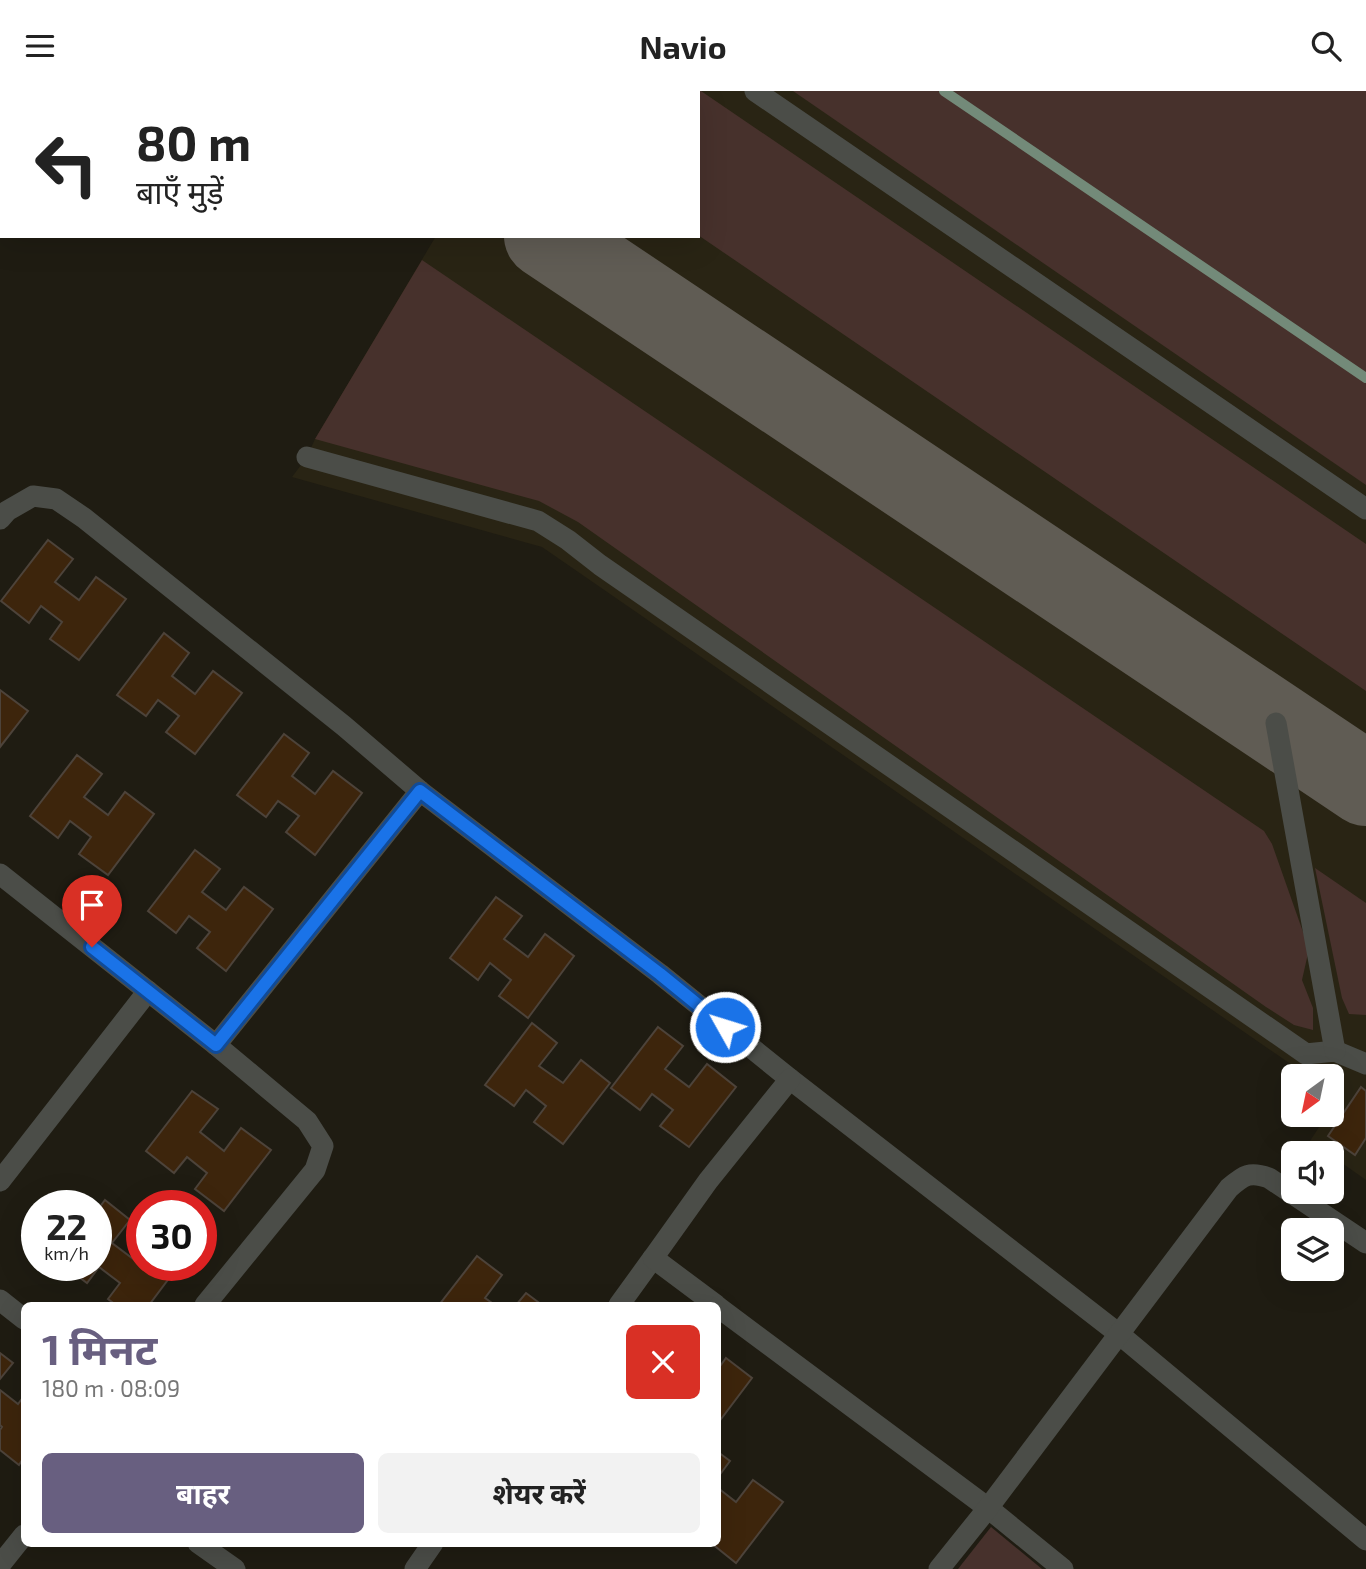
<!DOCTYPE html>
<html lang="hi">
<meta charset="utf-8">
<style>
:root{--surface:#fff;--page:#f2f2f2;--text:#222;--muted:#767676;--accent:#685f80}
body{margin:0;font-family:"Exo 2","Noto Sans Devanagari",sans-serif;background:var(--page);color:var(--text);height:100vh;display:flex;flex-direction:column;font-size:26px;white-space:nowrap}
*{box-sizing:border-box;margin:0}
p{font-size:23px;color:var(--muted)}
.icon{flex:none;width:38px;height:38px;fill:none;stroke:currentColor;stroke-width:2;stroke-linecap:round;stroke-linejoin:round}
.map{position:relative;flex:1;overflow:hidden}
.panel{position:absolute;left:21px;top:1211px;width:700px;height:245px;display:flex;flex-direction:column;background:var(--surface);border-radius:10px;box-shadow:0 7px 28px #0002}
.panel>*{flex:none}
.top-card{position:absolute;left:0px;top:0px;width:700px;height:147px;box-shadow:0 7px 28px #0002;background:#fff;color:var(--text);overflow:hidden}
.needle{width:46px;rotate:213deg}
.tools{position:absolute;left:1281px;top:973px;display:grid;gap:14px}
.tools a{display:grid;place-items:center;width:63px;height:63px;border-radius:10px;background:var(--surface);box-shadow:0 7px 28px #0002;font-size:35px}
.speed{position:absolute;left:21px;top:1099px;display:flex;gap:14px;font-size:35px;font-weight:700;text-align:center}
.speed>*{display:grid;place-content:center;width:91px;height:91px;border-radius:50%;background:var(--surface);box-shadow:0 7px 28px #0002;line-height:1}
.speed small{font-size:18px;font-weight:400}
.speed .limit{border:10px solid #d22;background:#fff;color:#111}
.pin{position:absolute;display:grid;place-items:center;width:60px;height:60px;color:#fff;margin:-72px -30px;border-radius:50% 50% 50% 0;rotate:-45deg;box-shadow:0 0 7px #0007}
.pin .icon{rotate:45deg}
.me{position:absolute;width:77px;margin:-38px;rotate:309deg;stroke-linejoin:round;filter:drop-shadow(0 0 5px #0008)}
.turn{display:flex;align-items:center;gap:24px;height:147px;padding:0 21px;font-size:32px}
.turn .icon{width:91px;height:91px;stroke-width:2.5}
.turn b{display:block;font-size:49px;line-height:60px}
.round{display:grid;place-items:center;flex:none;width:74px;height:74px;border-radius:10px;background:var(--page)}
.head{display:flex;align-items:center;justify-content:space-between;height:119px;padding:0 21px}
h1{font-size:42px;font-weight:700;line-height:52px;color:var(--accent)}
.primary-button{display:flex;gap:14px;margin-top:auto;padding:14px 21px}
.primary-button a{flex:1;height:80px;border-radius:10px;background:var(--accent);color:#fff;font-size:28px;font-weight:700;line-height:80px;text-align:center}
.primary-button a+a{background:var(--page);color:var(--text)}
header{display:flex;justify-content:space-between;align-items:center;height:91px;padding:0 21px;background:var(--surface);font-size:32px;font-weight:700}
.map>svg:first-child{display:block}
</style>
<header><svg class="icon" aria-label="menu" viewBox="0 0 24 24"><path d="M4 6h16M4 12h16M4 18h16"/></svg>Navio<svg class="icon" aria-label="search" viewBox="0 0 24 24"><circle cx="10" cy="10" r="6"/><path d="M15 15l6 6"/></svg></header>
<div class="map">
<svg width="1366" height="1478" viewBox="0 0 1366 1478">
<rect width="100%" height="100%" fill="#1f1c12"/>
<path fill="#292414" d="M524,0H1366V1089L1332,1065V1062H1328L1310,1050L1327,1024H1332V1017L1339,1007L1332,1002V985H1308L542,456L292,386L307,366L315,348L436,145H698V2H523Z"/>
<g fill="#47312c">
<path d="M524,0H701L1366,453V600L698,144V2H523Z"/>
<path d="M793,0H1366V394Z"/>
<path d="M422,169L1264,740L1272,753L1309,858L1302,889L1313,917V939L1294,934L1266,916L578,431L539,410L315,348Z"/>
<path d="M1315,777L1366,812V924L1349,923L1342,907Z"/>
<path d="M991,1436L1042,1478H958Z"/>
</g>
<g fill="none" stroke-linecap="round" stroke-linejoin="round">
<path stroke="#738a79" stroke-width="10" d="M944,0L1366,287"/>
<g stroke="#605c54" stroke-width="84">
<path d="M341,0L343,2"/>
<path d="M546,145L1366,693"/>
</g>
</g>
<g fill="#3d250c" stroke="#4d433a" stroke-width="2">
<path d="M48,449L73,468L55,491L79,509L96,486L126,508L79,569L50,548L62,531L41,515L29,532L1,510Z"/>
<path d="M164,542L189,562L172,585L195,603L213,580L242,602L195,663L166,641L179,625L158,609L146,625L117,604Z"/>
<path d="M0,599L28,620L0,656Z"/>
<path d="M284,643L309,662L292,685L315,703L333,680L362,702L315,764L286,741L299,725L278,710L266,726L237,704Z"/>
<path d="M77,664L102,683L84,706L108,724L125,701L154,723L108,784L79,763L91,746L70,730L58,747L30,725Z"/>
<path d="M195,759L220,778L202,801L226,819L244,796L273,818L226,880L197,857L210,841L189,825L176,842L148,820Z"/>
<path d="M496,806L522,825L504,848L528,866L545,843L574,865L528,927L499,905L511,889L490,872L478,889L450,867Z"/>
<path d="M532,932L557,952L539,975L563,992L581,969L610,992L563,1053L534,1031L546,1015L526,999L514,1015L485,994Z"/>
<path d="M658,936L683,955L665,978L689,996L707,973L736,996L689,1056L660,1035L673,1019L652,1003L640,1019L611,997Z"/>
<path d="M1361,996L1366,1000V1047L1355,1064L1328,1045Z"/>
<path d="M192,1000L218,1018L200,1041L224,1060L241,1037L271,1059L224,1120L195,1098L207,1082L187,1066L174,1082L146,1060Z"/>
<path d="M105,1109L130,1129L112,1152L136,1170L142,1162V1174H179L149,1214H116L108,1208L120,1192L99,1176L87,1192L63,1174H96V1121Z"/>
<path d="M477,1165L502,1184L485,1207L495,1214H439Z"/>
<path d="M526,1202L542,1214H516Z"/>
<path d="M0,1262L13,1272L0,1288Z"/>
<path d="M726,1267L752,1287L718,1332V1278Z"/>
<path d="M0,1299L18,1313L24,1305V1366L19,1374L0,1359V1339L2,1336L0,1334Z"/>
<path d="M718,1361L730,1370L718,1386Z"/>
<path d="M753,1389L783,1411L736,1472L711,1452H718V1436L719,1434L718,1432V1397L736,1411Z"/>
</g>
<g fill="none" stroke-linecap="round" stroke-linejoin="round">
<g stroke="#4b4d48" stroke-width="21">
<path d="M755,0L1366,418"/>
<path d="M307,366L538,430L568,449L600,474L1306,963L1335,960L1366,973"/>
<path d="M0,428L7,420L33,405L56,408L84,427L344,635L420,700L660,883L790,988L1119,1243L1366,1449"/>
<path d="M1276,632L1335,960"/>
<path d="M0,783L216,954L307,1030L323,1055L315,1079L205,1214"/>
<path d="M216,954L420,700"/>
<path d="M0,1090L148,900"/>
<path d="M0,1209L24,1228"/>
<path d="M619,1214L653,1167"/>
<path d="M716,1214L653,1167L708,1090L790,988"/>
<path d="M718,1216L988,1417L1063,1478"/>
<path d="M198,1452L235,1478"/>
<path d="M0,1474L24,1444"/>
<path d="M415,1478L433,1452"/>
<path d="M939,1478L988,1417L1229,1097C1244,1084 1250,1080 1269,1087L1366,1152"/>
</g>
</g>
<g fill="none" stroke-linecap="round" stroke-linejoin="round">
<g stroke="#114b97" stroke-width="18">
<path id="route" d="M92,856L216,954L420,700L660,883L725,936"/>
</g>
<use href="#route" stroke="#1a73e8" stroke-width="12"/>
</g>
</svg>
<div class="tools">
<a><svg class="needle" viewBox="-14 -14 28 28"><path d="M0-13l5 13h-10z" fill="#e53935"/><path d="M0 13l5-13h-10z" fill="#767676"/></svg></a>
<a><svg class="icon" aria-label="sound" viewBox="0 0 24 24"><path d="M4 9h4l5-4v14l-5-4H4zM17 9q2 3 0 6"/></svg></a>
<a><svg class="icon" aria-label="layers" viewBox="0 0 24 24"><path d="M12 4l9 5-9 5-9-5zM3 14l9 5 9-5"/></svg></a>
</div>
<div class="speed"><div>22<small>km/h</small></div><div class="limit">30</div></div>
<div class="pin" style="left:92px;top:856px;background:#d93025"><svg class="icon" aria-label="arrive" viewBox="0 0 24 24"><path d="M6 21V4h12l-3 4 3 4H6"/></svg></div>
<svg class="me" style="left:725px;top:936px" viewBox="-20 -20 40 40"><circle r="17" fill="#1a73e8" stroke="#fff" stroke-width="3"/><path d="M0-11L8 9 0 5-8 9z" fill="#fff"/></svg>
<div class="top-card">
<div class="turn"><svg class="icon" aria-label="left" viewBox="0 0 24 24"><path d="M17 20v-9H6M10 6l-5 5 5 5"/></svg><div><b>80 m</b>बाएँ मुड़ें</div></div>
</div>
<section class="panel">
<div class="head"><div><h1>1 मिनट</h1><p>180 m · 08:09</p></div><a class="round" style="background:#d93025;color:#fff"><svg class="icon" aria-label="close" viewBox="0 0 24 24"><path d="M6 6l12 12M18 6L6 18"/></svg></a></div>
<div class="primary-button"><a>बाहर</a><a>शेयर करें</a></div>
</section>
</div>
